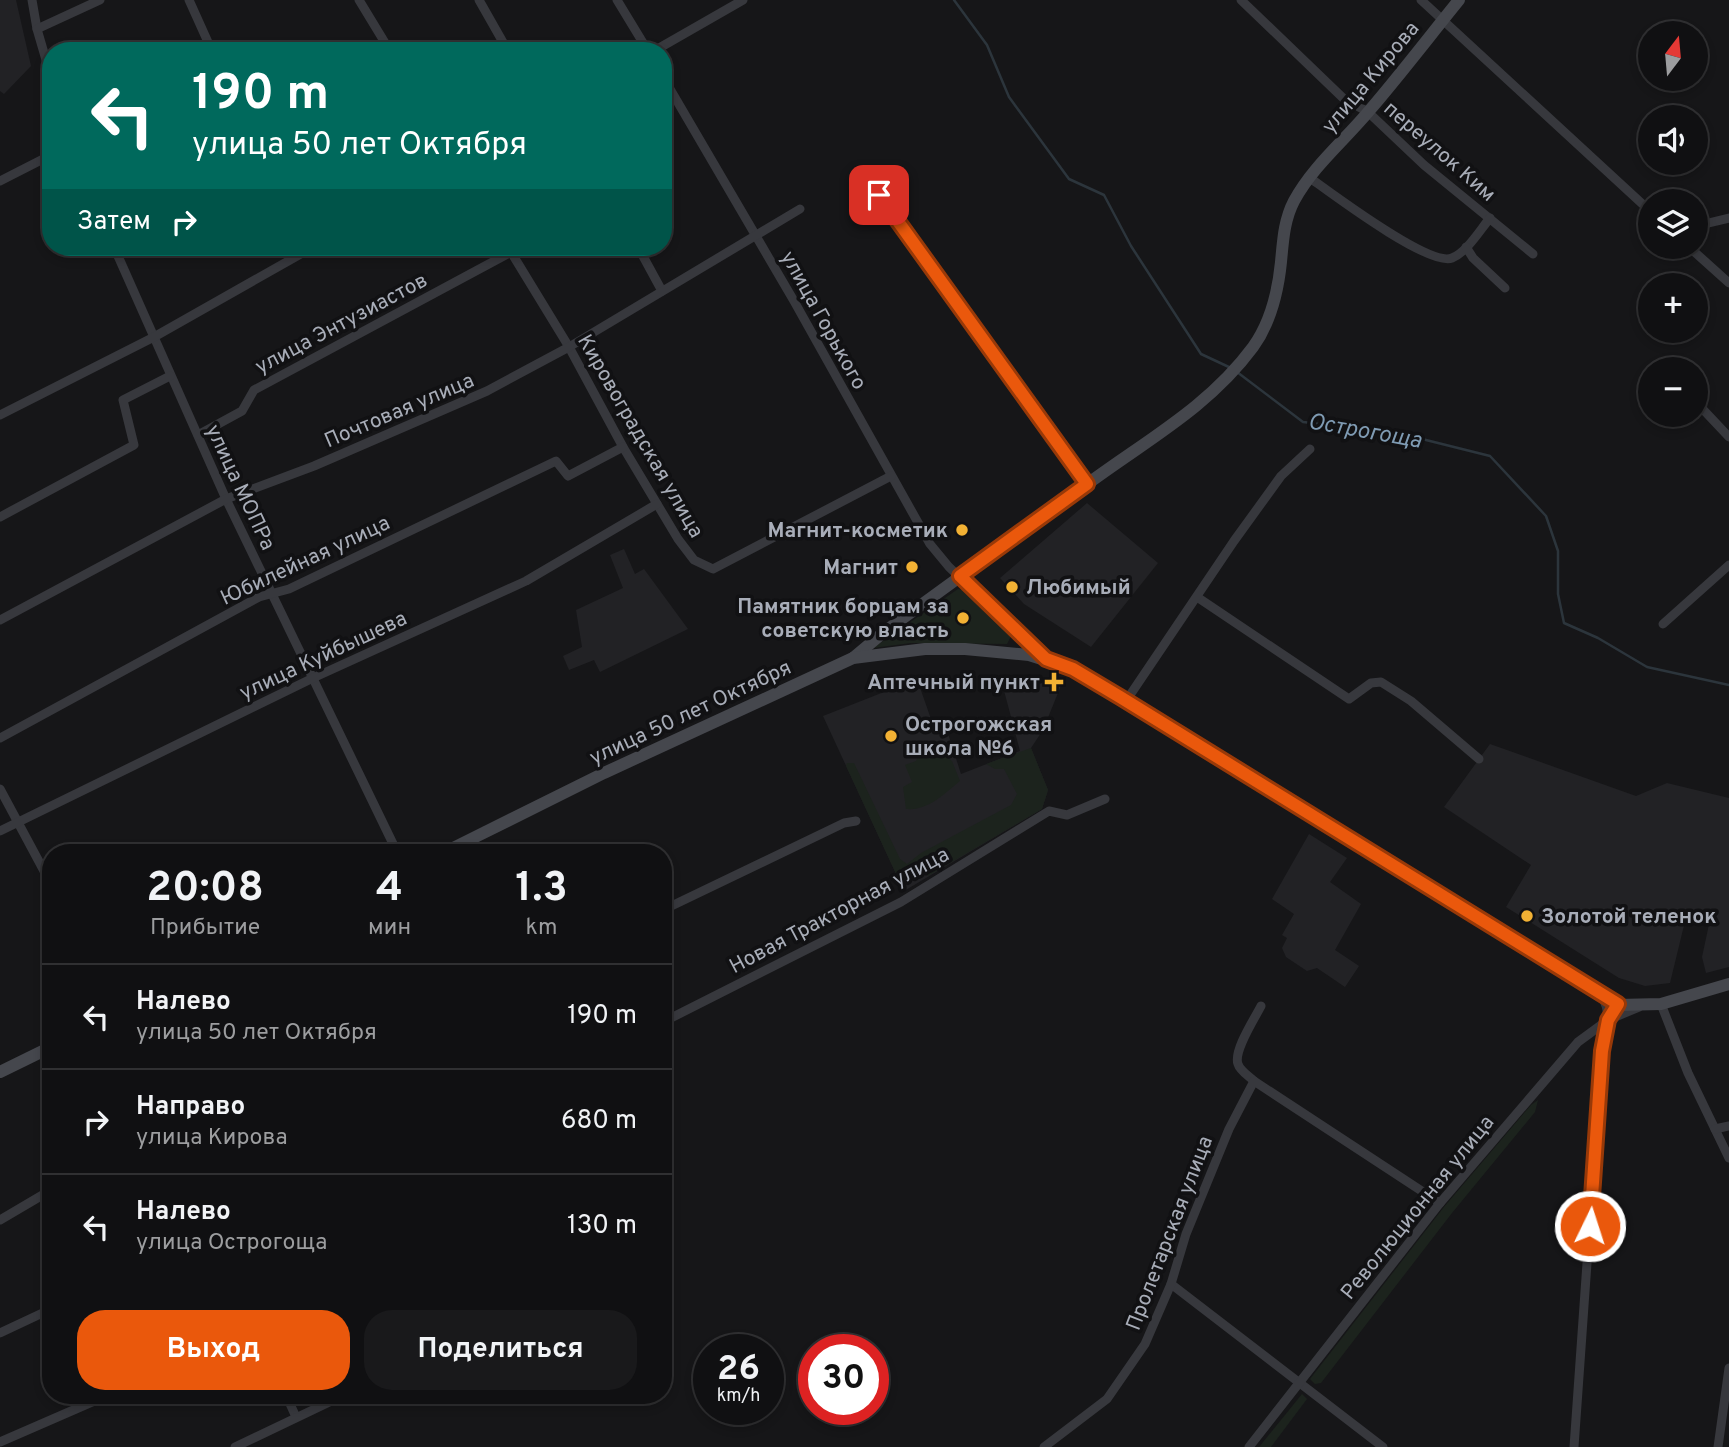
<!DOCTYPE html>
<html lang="ru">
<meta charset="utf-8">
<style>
:root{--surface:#101012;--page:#19191b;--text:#f1f3f6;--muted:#9c9d9f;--line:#303032;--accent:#ea580c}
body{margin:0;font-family:Overpass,sans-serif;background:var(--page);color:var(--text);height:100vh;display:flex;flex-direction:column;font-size:26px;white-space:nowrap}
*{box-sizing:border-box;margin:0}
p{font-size:23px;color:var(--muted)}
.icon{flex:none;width:38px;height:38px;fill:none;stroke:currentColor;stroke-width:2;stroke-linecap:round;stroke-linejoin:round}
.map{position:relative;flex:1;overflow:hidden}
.drawer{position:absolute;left:42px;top:844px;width:630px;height:560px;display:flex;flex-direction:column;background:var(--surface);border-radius:28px;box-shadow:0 4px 10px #0003,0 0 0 2px var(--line)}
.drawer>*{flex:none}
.hud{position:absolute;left:42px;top:42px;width:630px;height:214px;border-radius:28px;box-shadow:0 4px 10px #0003,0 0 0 2px var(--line);background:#00695c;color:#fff;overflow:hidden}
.needle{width:46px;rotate:16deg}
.controls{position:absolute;left:1638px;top:21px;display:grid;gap:14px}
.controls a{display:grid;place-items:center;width:70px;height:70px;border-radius:50%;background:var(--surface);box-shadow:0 4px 10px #0003,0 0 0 2px var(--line);font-size:35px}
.speed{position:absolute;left:693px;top:1334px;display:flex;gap:14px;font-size:35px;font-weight:700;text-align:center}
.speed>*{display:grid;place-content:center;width:91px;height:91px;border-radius:50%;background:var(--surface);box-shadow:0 4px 10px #0003,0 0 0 2px var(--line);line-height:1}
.speed small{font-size:18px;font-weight:400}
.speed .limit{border:10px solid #d22;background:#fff;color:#111}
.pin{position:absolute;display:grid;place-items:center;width:60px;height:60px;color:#fff;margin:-30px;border-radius:14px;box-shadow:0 4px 10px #0006}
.me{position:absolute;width:77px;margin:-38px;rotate:4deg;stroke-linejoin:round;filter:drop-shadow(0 0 5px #0008)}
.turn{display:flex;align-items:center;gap:24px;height:147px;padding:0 35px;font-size:32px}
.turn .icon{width:91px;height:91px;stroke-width:2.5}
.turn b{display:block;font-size:49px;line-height:60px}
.then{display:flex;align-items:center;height:66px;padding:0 35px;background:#0003;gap:14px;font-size:26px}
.eta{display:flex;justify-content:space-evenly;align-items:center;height:119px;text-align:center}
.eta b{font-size:42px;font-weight:700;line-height:49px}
.cta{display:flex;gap:14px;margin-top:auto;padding:14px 35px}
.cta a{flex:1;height:80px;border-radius:28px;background:var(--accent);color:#fff;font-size:28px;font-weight:700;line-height:80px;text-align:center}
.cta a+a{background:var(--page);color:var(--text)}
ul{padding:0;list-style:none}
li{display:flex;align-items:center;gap:21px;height:105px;padding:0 35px;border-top:2px solid var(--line)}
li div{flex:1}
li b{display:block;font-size:26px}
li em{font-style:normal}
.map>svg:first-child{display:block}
</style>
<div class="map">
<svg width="1729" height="1447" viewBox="0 0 1729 1447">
<rect width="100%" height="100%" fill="#161618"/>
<g fill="#222225">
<path d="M0,0H16L31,66L4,94L0,91Z"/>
<path d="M1087,503L1158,563L1091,647L1024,604L1000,578Z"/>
<path d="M624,549L635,574L644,569L688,629L600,672L594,660L569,670L563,656L582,647L576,610L623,588L610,555Z"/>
<path d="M1027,677L1052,678L1062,683L1043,730L1031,748L1048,790L1042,809L904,891L823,716L917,679L931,719L943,718L961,774L1020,751L1002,683Z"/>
<path d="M1490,744L1636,796L1667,783L1729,798V967L1706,973L1702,957L1711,915L1688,909L1670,983L1645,986L1619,978L1506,907L1531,865L1444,807Z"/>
<path d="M1309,834L1347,858L1330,882L1361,904L1335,950L1359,966L1345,987L1317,968L1307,971L1286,957L1282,948L1287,938L1282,935L1294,914L1272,899Z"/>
</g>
<g fill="#1c231d">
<path d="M958,589L968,591L1012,634L1007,644L911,643L873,648Z"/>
<path d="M931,745L952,761L960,781C944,794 928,811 906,809L903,787L912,782L905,765L916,761L920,753Z"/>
<path d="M1031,748L1048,790L1042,809L928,876L919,865L897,876L846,766L847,763H854L900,859L907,864L921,853L1011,805L1017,794L1004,769H995L986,764Z"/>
<path d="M1538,1100L1535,1112L1452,1213L1321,1383L1315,1384L1310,1379L1444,1207L1531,1105Z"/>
<path d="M1302,1394L1307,1399L1271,1447H1259Z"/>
</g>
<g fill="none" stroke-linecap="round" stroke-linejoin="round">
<g stroke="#2c353c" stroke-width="2.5">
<path d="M954,0L987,45L1009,97L1069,179L1104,195L1131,246L1201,354L1231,368"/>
<path d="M1237,372L1303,422L1398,433L1490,456L1546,516L1558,551V594L1564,623L1598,638L1647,667L1729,685"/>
</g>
<g stroke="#37383d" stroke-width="9">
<path d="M32,0L37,29"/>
<path d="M189,0L212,51"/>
<path d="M359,0L390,51"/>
<path d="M479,0L508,51"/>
<path d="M617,0L648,51"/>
<path d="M1241,0L1343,98L1368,112L1424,165L1533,254"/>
<path d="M1421,0L1650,211"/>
<path d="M654,51L743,0"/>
<path d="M51,77L37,29L100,0"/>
<path d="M663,77L794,301L930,544L949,567L1045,658"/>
<path d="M863,173L1087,484"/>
<path d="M1310,178C1331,193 1429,267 1452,258C1467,252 1480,230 1490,218"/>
<path d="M0,181L51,155"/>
<path d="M1696,226L1729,218"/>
<path d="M114,247L226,499L397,852"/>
<path d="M508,247L569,347L623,447L678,539L694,560L713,569L891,476"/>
<path d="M638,247L662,291"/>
<path d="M1466,247L1473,258L1505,288"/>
<path d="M1689,247L1729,283"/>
<path d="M1696,402L1729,437"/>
<path d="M0,415L154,337L313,247"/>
<path d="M198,435L242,411L254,390L511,252"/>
<path d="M0,517L134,445L123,400L170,376"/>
<path d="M1197,597L1349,699L1371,683L1381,682L1411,701L1479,759"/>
<path d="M0,620L226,499L314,466L487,391L569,347L800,209"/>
<path d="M1663,624L1729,565"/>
<path d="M1126,701L1234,541L1281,476L1310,449"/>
<path d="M0,738L259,597L289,589L556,461L568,476L623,447"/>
<path d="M0,789L51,884"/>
<path d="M0,831L313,678L526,581L657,504"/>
<path d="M663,910L844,823L856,821"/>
<path d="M1661,1004L1688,1073L1729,1158"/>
<path d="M663,1022L901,902L1049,811L1067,815L1105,799"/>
<path d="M1254,1081C1249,1076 1240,1071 1238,1064C1233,1051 1255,1018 1261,1006"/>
<path d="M1715,1129L1729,1126"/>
<path d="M0,1220L51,1190"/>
<path d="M1171,1284L1383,1447"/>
<path d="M0,1333L51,1309"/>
<path d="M286,1395L296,1417"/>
<path d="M0,1442L108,1395"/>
<path d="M235,1447L344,1395"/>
<path d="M1044,1447L1107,1399L1145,1344L1171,1284L1186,1234L1229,1129L1254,1081L1440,1203"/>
<path d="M1249,1447L1440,1203L1578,1042L1608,1020L1639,1007"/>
<path d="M1574,1447L1602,1051C1605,1033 1613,1014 1602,997"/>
<path d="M1718,1447L1729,1368"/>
</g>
<g stroke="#45474d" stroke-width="12">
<path d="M853,658L884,632C951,583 1019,534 1086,485C1145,441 1208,408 1253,347C1271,322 1278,292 1281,262C1283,241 1284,220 1294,201C1313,166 1344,141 1369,111C1400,75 1429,37 1459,0"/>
<path d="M445,852L604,773L853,658L925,649H965L1029,655L1073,669L1618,1005L1661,1004L1729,984"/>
<path d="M0,1072L51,1047"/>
</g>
</g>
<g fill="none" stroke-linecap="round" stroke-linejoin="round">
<g stroke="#983908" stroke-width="18">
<path id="route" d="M879,195L1087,484L960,576L1046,659L1073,669L1120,697L1618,1004L1608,1020L1602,1051L1590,1226"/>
</g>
<use href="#route" stroke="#ea580c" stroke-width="12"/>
</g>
<g fill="#f2b134" stroke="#111113" stroke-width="2.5">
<circle cx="962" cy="530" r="7"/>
<circle cx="912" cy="567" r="7"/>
<circle cx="1012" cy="587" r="7"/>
<circle cx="963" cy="618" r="7"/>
<path d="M1050.5 671.5h7v7h7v7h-7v7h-7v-7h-7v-7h7z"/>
<circle cx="891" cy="736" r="7"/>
<circle cx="1527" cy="916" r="7"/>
</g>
<g text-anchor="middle" stroke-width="7" stroke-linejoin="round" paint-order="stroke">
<g font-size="21" fill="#a8adb8" stroke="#111113">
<text transform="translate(1370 77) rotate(-50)" y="7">улица Кирова</text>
<text transform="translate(1440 151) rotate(41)" y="7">переулок Ким</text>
<text transform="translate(824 320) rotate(61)" y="7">улица Горького</text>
<text transform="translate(341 323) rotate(-28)" y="7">улица Энтузиастов</text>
<text transform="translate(399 410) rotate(-23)" y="7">Почтовая улица</text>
<text transform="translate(641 436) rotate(60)" y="7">Кировоградская улица</text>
<text transform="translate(241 487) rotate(65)" y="7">улица МОПРа</text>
<text transform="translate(305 560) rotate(-25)" y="7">Юбилейная улица</text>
<text transform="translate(323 655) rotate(-25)" y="7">улица Куйбышева</text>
<text transform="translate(690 712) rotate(-25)" y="7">улица 50 лет Октября</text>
<text transform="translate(839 910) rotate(-28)" y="7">Новая Тракторная улица</text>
<text transform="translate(1417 1207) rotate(-51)" y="7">Революционная улица</text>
<text transform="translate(1169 1233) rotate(-69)" y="7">Пролетарская улица</text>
</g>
<g font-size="21" font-weight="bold" fill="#a8adb8" stroke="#111113" text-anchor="end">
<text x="948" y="537">Магнит-косметик</text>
<text x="898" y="574">Магнит</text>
<text x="1026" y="594" text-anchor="start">Любимый</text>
<text x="949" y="613">Памятник борцам за<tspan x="949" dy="24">советскую власть</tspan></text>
<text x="1040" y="689">Аптечный пункт</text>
<text x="905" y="731" text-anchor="start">Острогожская<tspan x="905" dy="24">школа №6</tspan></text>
<text x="1541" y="923" text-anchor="start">Золотой теленок</text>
</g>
<g font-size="23" font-style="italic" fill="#7f9bb3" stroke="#111113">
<text transform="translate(1365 430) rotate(10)" y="8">Острогоща</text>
</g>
</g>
</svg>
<div class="controls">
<a><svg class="needle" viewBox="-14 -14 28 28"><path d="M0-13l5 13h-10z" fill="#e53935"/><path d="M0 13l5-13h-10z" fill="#9c9d9f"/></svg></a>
<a><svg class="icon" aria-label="sound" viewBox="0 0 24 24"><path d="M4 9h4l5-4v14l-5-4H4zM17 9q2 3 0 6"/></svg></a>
<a><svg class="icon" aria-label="layers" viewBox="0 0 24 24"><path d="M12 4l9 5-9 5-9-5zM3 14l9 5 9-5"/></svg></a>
<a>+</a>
<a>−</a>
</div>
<div class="speed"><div>26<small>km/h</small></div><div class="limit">30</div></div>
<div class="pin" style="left:879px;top:195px;background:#d93025"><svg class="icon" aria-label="arrive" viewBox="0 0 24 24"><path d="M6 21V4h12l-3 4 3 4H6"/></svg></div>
<svg class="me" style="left:1590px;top:1226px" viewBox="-20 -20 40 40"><circle r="17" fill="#ea580c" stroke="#fff" stroke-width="3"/><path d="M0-11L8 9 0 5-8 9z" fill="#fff"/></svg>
<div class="hud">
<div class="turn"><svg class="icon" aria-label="left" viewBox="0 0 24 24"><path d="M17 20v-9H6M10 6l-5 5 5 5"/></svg><div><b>190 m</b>улица 50 лет Октября</div></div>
<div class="then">Затем<svg class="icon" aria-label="right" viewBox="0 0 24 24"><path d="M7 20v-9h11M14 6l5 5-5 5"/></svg></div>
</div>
<section class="drawer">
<div class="eta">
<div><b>20:08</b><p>Прибытие</p></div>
<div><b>4</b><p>мин</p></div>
<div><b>1.3</b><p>km</p></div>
</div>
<ul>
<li><svg class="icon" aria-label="left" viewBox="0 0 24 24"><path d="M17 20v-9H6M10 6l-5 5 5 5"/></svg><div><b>Налево</b><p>улица 50 лет Октября</p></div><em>190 m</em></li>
<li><svg class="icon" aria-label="right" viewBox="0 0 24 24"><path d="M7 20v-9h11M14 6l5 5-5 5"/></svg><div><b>Направо</b><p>улица Кирова</p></div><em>680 m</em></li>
<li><svg class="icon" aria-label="left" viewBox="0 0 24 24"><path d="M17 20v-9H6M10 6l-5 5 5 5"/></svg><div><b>Налево</b><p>улица Острогоща</p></div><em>130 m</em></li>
</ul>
<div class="cta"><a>Выход</a><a>Поделиться</a></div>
</section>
</div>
